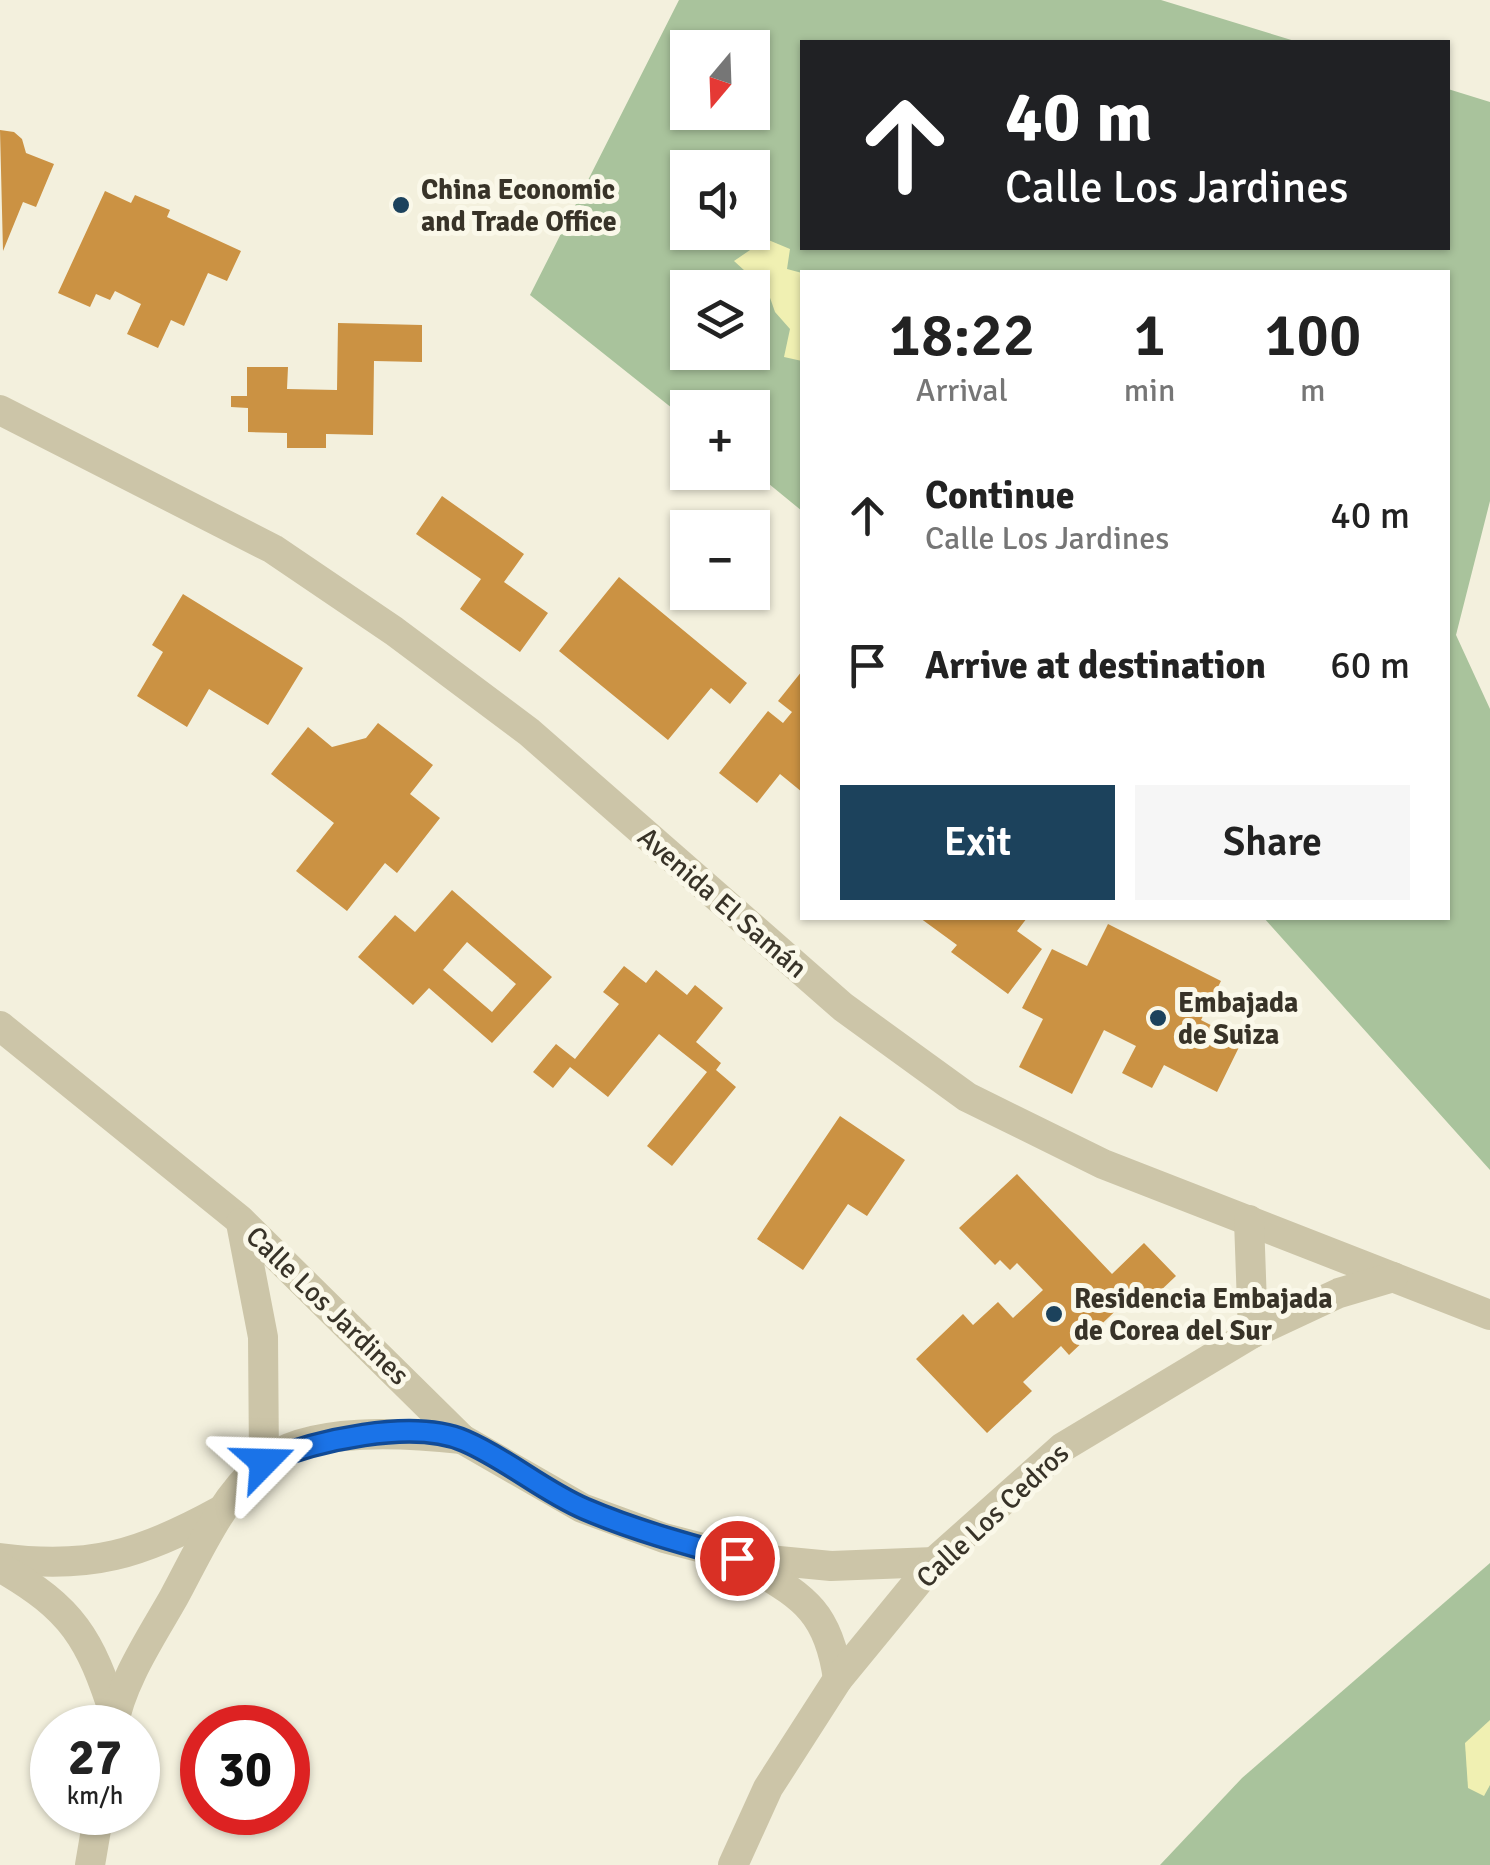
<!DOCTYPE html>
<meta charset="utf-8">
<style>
:root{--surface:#fff;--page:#f6f6f6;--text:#222;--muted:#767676;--accent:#1c425c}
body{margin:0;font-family:Signika,sans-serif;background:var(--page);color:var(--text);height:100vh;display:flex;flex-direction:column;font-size:38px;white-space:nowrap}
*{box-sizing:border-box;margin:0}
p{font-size:32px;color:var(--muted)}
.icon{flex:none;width:55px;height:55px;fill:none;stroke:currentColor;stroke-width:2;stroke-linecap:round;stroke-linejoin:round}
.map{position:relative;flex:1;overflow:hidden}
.sheet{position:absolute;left:800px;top:270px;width:650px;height:650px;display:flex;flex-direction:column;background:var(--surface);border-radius:0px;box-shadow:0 2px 8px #0004}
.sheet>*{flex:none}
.guide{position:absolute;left:800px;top:40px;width:650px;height:210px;border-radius:0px;box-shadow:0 2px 8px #0004;background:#202124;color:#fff;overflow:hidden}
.needle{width:65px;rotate:199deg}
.tools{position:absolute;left:670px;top:30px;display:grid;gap:20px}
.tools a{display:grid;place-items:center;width:100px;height:100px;border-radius:0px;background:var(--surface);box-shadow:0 2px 8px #0004;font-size:50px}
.speed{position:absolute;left:30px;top:1705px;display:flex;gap:20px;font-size:50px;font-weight:700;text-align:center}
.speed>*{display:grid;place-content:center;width:130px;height:130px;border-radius:50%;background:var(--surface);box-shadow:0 2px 8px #0004;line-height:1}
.speed small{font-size:25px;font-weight:400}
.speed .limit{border:15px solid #d22;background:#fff;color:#111}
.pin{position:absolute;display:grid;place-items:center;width:85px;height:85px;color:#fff;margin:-42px;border:5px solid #fff;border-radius:50%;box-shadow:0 2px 10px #0007}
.me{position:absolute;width:110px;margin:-55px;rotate:68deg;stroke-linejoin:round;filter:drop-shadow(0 0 8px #0008)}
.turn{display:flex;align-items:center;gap:35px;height:210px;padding:0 40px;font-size:45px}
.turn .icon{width:130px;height:130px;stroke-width:2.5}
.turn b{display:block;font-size:70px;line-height:85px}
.eta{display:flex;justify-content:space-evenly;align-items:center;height:170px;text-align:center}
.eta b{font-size:60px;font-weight:600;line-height:70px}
.primary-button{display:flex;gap:20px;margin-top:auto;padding:20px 40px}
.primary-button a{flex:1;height:115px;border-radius:0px;background:var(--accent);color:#fff;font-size:40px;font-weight:600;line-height:115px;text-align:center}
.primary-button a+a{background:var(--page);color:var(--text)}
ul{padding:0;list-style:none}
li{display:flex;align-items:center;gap:30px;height:150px;padding:0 40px}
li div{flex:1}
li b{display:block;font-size:38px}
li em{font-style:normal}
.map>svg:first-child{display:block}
</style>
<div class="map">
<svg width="1490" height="1865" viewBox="0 0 1490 1865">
<rect width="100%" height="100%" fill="#f3f0dd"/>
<g fill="#a9c39c" fill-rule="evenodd">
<path d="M679,0H1161L1298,42H802V248H1448V89L1490,102V501L1456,635L1490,709V1170L1264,918H1448V272H802V511L753,471L752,408H688L687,420L530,295ZM688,48H752V112H688ZM688,168H752V232H688ZM688,288H752V352H688Z"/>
<path d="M1490,1563V1865H1160L1242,1778Z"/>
</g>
<g fill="#f0f0b2">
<path d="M766,239L790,249L787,269L802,273V361L784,357L790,329L775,312L768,292L734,261Z"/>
<path d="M1490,1720V1785L1484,1796L1468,1788L1465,1743Z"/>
</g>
<g fill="#cb9243" fill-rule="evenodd">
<path d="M0,130L14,132L22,139L26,153L54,164L36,207L23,202L3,251Z"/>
<path d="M105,191L131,203L135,195L170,210L167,217L241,251L227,281L208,273L184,326L171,320L158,348L127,334L141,304L115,291L110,300L96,294L90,307L58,293Z"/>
<path d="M338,323L422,325V362L374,361L373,435L326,434V448H287V433L248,432V408L231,407V396H247V367H288L287,389L337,390Z"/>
<path d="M442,496L524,554L504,582L548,613L520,652L460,609L481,579L416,534Z"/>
<path d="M619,577L747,683L730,704L711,688L668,740L559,651Z"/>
<path d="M183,594L303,668L268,725L209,689L187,727L137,696L163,652L152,645Z"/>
<path d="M802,671V792L780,774L757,803L719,773L768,711L783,723L792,712L778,701Z"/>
<path d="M378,723L433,765L410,794L440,818L397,873L385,863L347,911L296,871L334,823L271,774L308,727L332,747L366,738Z"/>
<path d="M452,890L552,977L492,1043L429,988L413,1005L358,957L395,915L415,932ZM467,942L516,984L492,1012L443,970Z"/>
<path d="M920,918H1027L1017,931L1042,949L1008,994L951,952L957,945Z"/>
<path d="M1108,924L1221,981L1201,1020L1242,1041L1217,1092L1164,1065L1152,1088L1122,1073L1136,1046L1104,1030L1072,1094L1019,1067L1043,1019L1022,1008L1052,949L1087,966Z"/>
<path d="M624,966L646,983L656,970L687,995L695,985L723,1008L696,1042L721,1063L716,1070L736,1087L672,1166L647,1146L707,1072L659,1034L608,1097L570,1067L553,1088L533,1072L556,1044L575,1059L619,1004L603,992Z"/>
<path d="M840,1116L905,1160L867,1216L848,1204L803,1270L757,1239Z"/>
<path d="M1017,1174L1112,1274L1144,1243L1176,1276L1139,1311L1128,1299L1069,1355L1061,1346L1023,1382L1032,1391L987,1433L916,1359L963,1314L973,1325L998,1302L1013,1318L1043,1290L1017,1263L1010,1270L1000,1260L995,1265L959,1228Z"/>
</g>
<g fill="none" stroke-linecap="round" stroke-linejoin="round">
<g stroke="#ccc5a8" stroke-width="30">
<path d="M0,410L273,549L394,631L529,732L843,1007L967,1097L1103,1164L1490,1315"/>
<path d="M0,1026L240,1220L462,1439L582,1508L664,1538L737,1557L831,1566L934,1562"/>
<path d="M1249,1220L1253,1333"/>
<path d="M241,1223L263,1337L264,1462"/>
<path d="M0,1558C90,1570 142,1554 220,1511"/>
<path d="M742,1560C800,1596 828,1607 838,1679"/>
<path d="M0,1567C73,1609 90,1638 115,1716"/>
<path d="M113,1728C120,1683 152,1636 174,1597C199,1551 221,1499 262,1464C307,1425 407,1433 462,1439"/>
<path d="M90,1865L99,1812"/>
<path d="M733,1865L768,1788L838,1679L934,1562L1063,1447L1253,1333L1339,1293L1393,1277"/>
</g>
</g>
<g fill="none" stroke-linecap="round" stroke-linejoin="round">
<g stroke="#114b97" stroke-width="25">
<path id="route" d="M264,1462C315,1441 412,1418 465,1441C507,1459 543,1491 585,1509C634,1530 686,1544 737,1558"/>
</g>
<use href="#route" stroke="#1a73e8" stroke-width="18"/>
</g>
<g fill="#1c425c" stroke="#faf8e9" stroke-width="4">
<circle cx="401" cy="205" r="10"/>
<circle cx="1158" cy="1018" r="10"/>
<circle cx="1054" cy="1314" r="10"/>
</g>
<g text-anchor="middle" stroke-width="10" stroke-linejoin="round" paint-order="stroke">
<g font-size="28" font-weight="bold" fill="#383328" stroke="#faf8e9" text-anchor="start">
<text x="421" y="199">China Economic<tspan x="421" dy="32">and Trade Office</tspan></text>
<text x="1178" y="1012">Embajada<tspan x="1178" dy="32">de Suiza</tspan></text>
<text x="1074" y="1308">Residencia Embajada<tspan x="1074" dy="32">de Corea del Sur</tspan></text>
</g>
<g font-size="28" fill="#383328" stroke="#faf8e9">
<text transform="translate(723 902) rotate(41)" y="10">Avenida El Samán</text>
<text transform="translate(328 1305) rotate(44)" y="10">Calle Los Jardines</text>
<text transform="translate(992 1515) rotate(-43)" y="10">Calle Los Cedros</text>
</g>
</g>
</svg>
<div class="tools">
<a><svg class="needle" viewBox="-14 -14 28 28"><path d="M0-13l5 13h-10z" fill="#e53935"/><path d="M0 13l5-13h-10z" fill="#767676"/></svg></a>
<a><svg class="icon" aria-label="sound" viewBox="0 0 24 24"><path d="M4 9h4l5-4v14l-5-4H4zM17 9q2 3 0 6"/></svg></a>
<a><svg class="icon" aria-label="layers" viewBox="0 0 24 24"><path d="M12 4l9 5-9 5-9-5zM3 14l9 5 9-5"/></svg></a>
<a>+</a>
<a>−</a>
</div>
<div class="speed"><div>27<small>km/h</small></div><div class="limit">30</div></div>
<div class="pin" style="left:737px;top:1558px;background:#d93025"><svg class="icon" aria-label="arrive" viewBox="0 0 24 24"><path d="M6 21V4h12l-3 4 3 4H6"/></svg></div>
<svg class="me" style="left:264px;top:1462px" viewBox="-20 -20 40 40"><path d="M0-17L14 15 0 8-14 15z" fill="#1a73e8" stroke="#fff" stroke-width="4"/></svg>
<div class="guide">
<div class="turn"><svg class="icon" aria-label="ahead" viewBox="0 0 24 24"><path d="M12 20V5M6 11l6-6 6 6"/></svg><div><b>40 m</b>Calle Los Jardines</div></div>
</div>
<section class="sheet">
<div class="eta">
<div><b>18:22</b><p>Arrival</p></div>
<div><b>1</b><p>min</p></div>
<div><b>100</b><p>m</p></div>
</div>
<ul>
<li><svg class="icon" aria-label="ahead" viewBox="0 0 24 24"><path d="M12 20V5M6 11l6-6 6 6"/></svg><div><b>Continue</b><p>Calle Los Jardines</p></div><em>40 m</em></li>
<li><svg class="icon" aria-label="arrive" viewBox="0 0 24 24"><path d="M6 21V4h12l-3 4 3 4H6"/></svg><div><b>Arrive at destination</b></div><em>60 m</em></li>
</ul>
<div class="primary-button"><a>Exit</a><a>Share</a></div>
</section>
</div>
